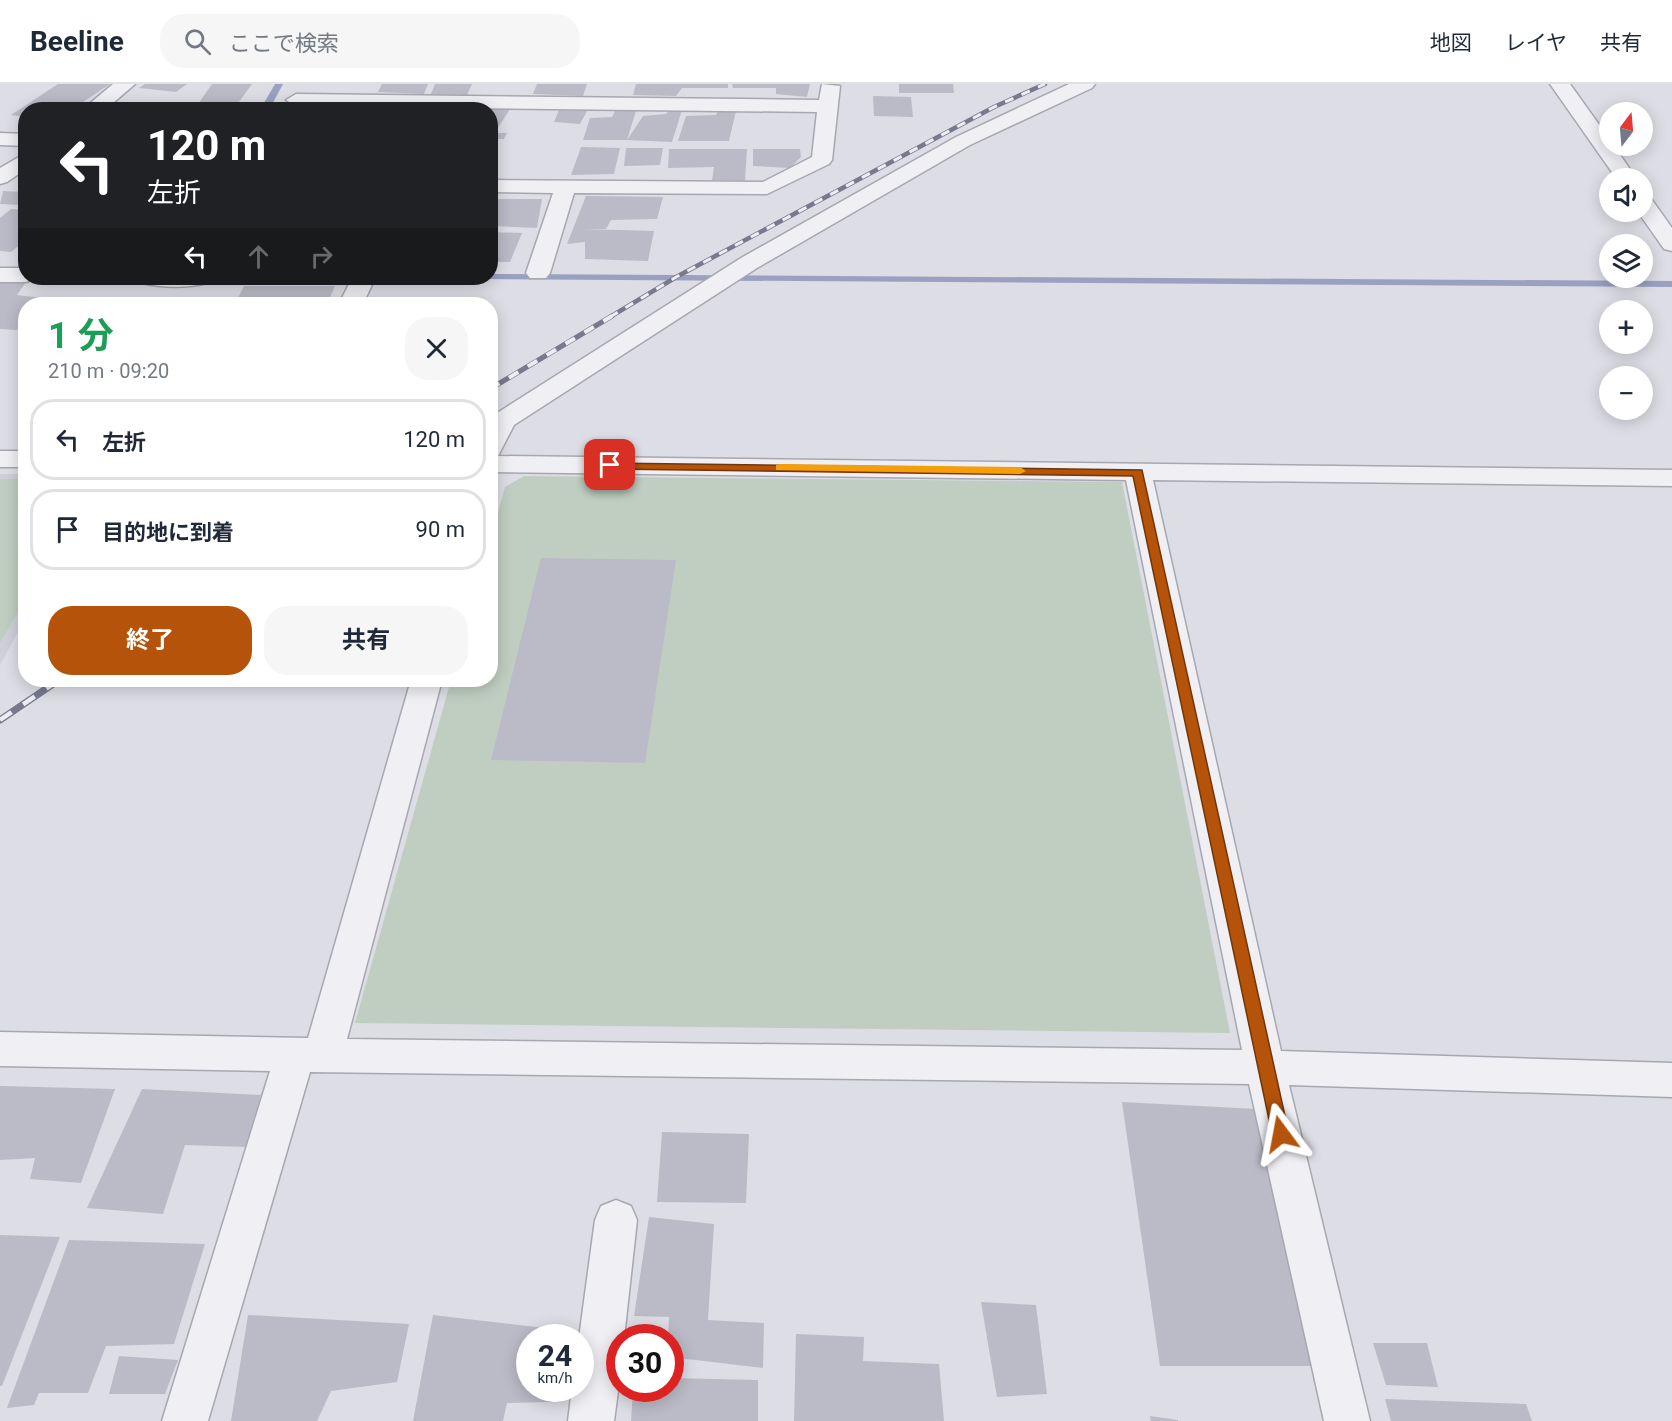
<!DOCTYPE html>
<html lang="ja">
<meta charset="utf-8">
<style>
:root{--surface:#fff;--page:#f6f6f7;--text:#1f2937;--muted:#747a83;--line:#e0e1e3;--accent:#b45309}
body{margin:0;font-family:Roboto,"Noto Sans JP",sans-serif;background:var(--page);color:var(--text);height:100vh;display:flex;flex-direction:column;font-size:22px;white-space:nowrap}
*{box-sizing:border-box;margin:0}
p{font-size:20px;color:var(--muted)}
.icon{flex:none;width:33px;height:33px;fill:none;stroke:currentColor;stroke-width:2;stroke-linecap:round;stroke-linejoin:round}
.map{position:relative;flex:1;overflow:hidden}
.details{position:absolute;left:18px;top:213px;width:480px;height:390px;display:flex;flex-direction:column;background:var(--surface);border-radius:24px;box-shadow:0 3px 15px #0003}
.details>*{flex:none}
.top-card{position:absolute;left:18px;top:18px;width:480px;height:183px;border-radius:24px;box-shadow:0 3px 15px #0003;background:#202124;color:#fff;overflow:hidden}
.needle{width:39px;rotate:16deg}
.tools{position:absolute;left:1599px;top:18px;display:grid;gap:12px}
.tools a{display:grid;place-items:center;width:54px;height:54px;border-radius:50%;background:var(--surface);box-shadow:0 3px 15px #0003;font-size:30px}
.speed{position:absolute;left:516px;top:1240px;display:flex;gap:12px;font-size:30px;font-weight:700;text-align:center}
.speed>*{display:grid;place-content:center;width:78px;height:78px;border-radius:50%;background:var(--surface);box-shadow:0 3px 15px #0003;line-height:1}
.speed small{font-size:15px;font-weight:400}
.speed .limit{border:9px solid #d22;background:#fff;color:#111}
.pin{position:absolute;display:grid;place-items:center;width:51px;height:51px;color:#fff;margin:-26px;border-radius:12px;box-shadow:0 3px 9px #0006}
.me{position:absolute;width:66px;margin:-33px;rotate:347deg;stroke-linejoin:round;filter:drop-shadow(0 0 4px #0008)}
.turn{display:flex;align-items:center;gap:21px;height:126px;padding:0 30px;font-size:27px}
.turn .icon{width:78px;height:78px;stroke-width:2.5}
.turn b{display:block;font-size:42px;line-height:51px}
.lanes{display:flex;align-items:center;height:57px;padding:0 30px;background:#0003;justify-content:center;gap:30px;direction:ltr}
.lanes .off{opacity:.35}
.round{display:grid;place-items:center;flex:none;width:63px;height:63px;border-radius:24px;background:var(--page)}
.overview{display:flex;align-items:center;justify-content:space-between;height:102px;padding:0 30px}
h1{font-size:36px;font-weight:700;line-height:45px;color:#1e9e55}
.cta{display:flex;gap:12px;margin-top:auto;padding:12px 30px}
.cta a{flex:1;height:69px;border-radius:24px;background:var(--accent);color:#fff;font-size:24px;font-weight:700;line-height:69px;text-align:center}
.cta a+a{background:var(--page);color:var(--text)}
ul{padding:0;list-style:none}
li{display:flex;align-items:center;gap:18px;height:81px;margin:0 12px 9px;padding:0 18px;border:3px solid var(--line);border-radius:24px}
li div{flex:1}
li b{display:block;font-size:22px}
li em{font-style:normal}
header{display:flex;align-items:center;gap:36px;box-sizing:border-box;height:84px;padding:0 30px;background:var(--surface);border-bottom:2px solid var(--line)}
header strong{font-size:28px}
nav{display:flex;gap:33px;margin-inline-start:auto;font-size:21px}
.search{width:420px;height:54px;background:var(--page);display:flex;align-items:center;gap:15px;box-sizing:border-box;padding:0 21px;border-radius:24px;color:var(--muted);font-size:22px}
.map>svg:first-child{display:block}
</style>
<header>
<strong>Beeline</strong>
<div class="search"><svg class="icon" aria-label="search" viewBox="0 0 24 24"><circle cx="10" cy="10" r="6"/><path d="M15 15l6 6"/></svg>ここで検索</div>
<nav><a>地図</a><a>レイヤ</a><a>共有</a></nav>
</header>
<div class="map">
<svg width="1672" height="1337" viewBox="0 0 1672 1337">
<rect width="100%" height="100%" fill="#dddde5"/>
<path fill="#cfcfd9" d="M0,390H25V535L0,581Z"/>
<g fill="#bfcec0">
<path d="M524,392L1122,398L1230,949L355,939L451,596H490L491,454L505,403Z"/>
<path d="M0,395H26L25,516L0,559Z"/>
</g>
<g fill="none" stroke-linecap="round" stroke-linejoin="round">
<g fill="#9ba0c1" fill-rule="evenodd">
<path d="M275,0H283L269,26H260Z"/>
<path d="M490,190L1672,197V203L486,195L485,194H490Z"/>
</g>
</g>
<g fill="#bbbbc7">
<path d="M58,0H110L71,26H26V33L11,31Z"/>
<path d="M145,0H187L176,8L139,4Z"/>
<path d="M212,0H252L233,26H194Z"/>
<path d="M382,0H428L424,10L378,8Z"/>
<path d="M435,0H472L467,11L431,10Z"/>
<path d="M537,0H587L583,12L533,10Z"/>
<path d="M636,0H728V4H682L676,12L633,11Z"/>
<path d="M732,0H810L807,13L776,10V4H733Z"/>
<path d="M899,0H953L954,9H899Z"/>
<path d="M873,12L911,13L913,33L874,32Z"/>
<path d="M490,25H510L498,44H490Z"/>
<path d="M559,26L587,27L580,40L554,38Z"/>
<path d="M670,26H682L672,58L627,56L643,32L666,30Z"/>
<path d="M718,26L736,27L729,57H678L686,32L716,31Z"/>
<path d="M615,27H636L627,56H583L590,34L612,33Z"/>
<path d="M490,49H507L504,55H490Z"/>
<path d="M581,63L620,64L614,90L571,91Z"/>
<path d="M626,64H663L660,81L624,82Z"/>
<path d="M669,65H747L745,97L712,96L714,83L668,84Z"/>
<path d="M753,65H800L801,73L790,84L753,82Z"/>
<path d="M3,107L26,108V116L21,121L0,120Z"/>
<path d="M586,112L663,113L657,135L611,136L606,145H584L654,147L648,177L585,175V158L567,160Z"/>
<path d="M490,115H542L537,144L490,142Z"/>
<path d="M11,125L26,126V156L11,168L0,167V134Z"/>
<path d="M490,148L522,149L510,178H490Z"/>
<path d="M0,198H26L17,211L42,214L37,220H26V236L17,246L0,245Z"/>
<path d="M244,202H335L327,220H235Z"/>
<path d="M541,474L676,476L645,679L491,676Z"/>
<path d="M0,1002L115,1005L81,1099L30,1095L35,1074L0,1076Z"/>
<path d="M142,1005L261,1011L246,1063L185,1061L163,1130L87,1124Z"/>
<path d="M1122,1018L1257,1025L1315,1282H1160Z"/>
<path d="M662,1048L749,1050L746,1119L657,1118Z"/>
<path d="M649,1133L714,1140L708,1236L764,1239L763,1284L670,1273V1254H668L669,1233L634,1232Z"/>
<path d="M0,1151L60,1153L2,1302H0Z"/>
<path d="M69,1156L205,1160L174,1260L106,1262L88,1309H39L34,1321L7,1324Z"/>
<path d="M981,1218L1036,1221L1047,1310L997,1313Z"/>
<path d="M248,1231L409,1240L397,1298L331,1307L317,1337H231Z"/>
<path d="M433,1231L562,1246L561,1254H530V1305H554L552,1318L507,1319L503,1337H413Z"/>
<path d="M796,1250L864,1253L863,1277L939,1280L944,1337H794Z"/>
<path d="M1373,1259H1427L1438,1303L1386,1301Z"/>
<path d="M119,1272L178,1276L165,1310H109Z"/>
<path d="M670,1294L758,1296V1337H631L633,1305H670Z"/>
<path d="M1385,1315L1526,1320L1532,1337H1391Z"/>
<path d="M1150,1332L1178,1336V1337H1151Z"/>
</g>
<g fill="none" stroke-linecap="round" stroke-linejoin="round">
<g stroke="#a7a7b1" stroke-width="3">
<g id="minor">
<path d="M113,0H135L105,26H82Z"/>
<path d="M822,0L840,2L832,76L829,80L767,110L574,109L550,189L546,194H530L526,189L553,109L490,108V96L763,98L812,73L817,28L296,22L286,16L296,10L819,16Z"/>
<path d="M1069,0H1095L1092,4L970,61L757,184L514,341L498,372L1672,386V402L1153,396L1281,967L1672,979V1013L1289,1001L1370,1337H1324L1249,1000L310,988L208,1337H162L270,987L0,982V948L308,954L411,596H442L347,955L1242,966L1126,396L490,388V336L494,331L741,174L956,53Z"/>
<path d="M1550,0H1570L1610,56V62H1614L1636,94H1616Z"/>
<path d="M0,49L26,50V62L0,61Z"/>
<path d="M26,69V85L7,98L0,100V84Z"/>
<path d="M1642,112L1650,113L1672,144V167L1664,165L1638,128H1642Z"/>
<path d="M0,184H26V194H36L26,198H0Z"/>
<path d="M139,194H211L207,199C189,204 161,204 143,199Z"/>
<path d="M352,194H375L363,220H339Z"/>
<rect x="0" y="367" width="26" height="16"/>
<path d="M616,1116L631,1122L637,1136L624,1254H620V1292L614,1337H568L572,1305H580L579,1254L595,1136L601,1122Z"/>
</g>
</g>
<use href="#minor" fill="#efeff4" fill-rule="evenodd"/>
<g stroke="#78798c" stroke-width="4.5">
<path id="rail-far2" d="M610,233L678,192L994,23L1045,0"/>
</g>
<g stroke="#78798c" stroke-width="5">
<path id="rail-far1" d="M490,305L612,232"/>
</g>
<g stroke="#78798c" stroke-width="7">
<path id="rail" d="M0,636L59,596"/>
</g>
<use href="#rail-far2" stroke="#ececf3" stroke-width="3" stroke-dasharray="9" stroke-linecap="butt"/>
<use href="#rail-far1" stroke="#ececf3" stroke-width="4" stroke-dasharray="11" stroke-linecap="butt"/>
<use href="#rail" stroke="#ececf3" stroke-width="4.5" stroke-dasharray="14" stroke-linecap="butt"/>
</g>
<path fill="#b45309" stroke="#753606" stroke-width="1.5" d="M606,379L1142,386L1289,1050L1287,1055L1281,1057L1275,1055L1272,1050L1133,392L610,385L605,381Z"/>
<path fill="#f59e0b" d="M780,380L1020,383L1026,387L1020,390L776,386V381Z"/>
</svg>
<div class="tools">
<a><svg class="needle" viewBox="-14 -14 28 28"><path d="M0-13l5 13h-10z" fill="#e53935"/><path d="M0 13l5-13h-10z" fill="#747a83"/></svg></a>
<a><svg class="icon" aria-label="sound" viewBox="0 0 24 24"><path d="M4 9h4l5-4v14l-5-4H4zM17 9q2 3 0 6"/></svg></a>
<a><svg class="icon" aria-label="layers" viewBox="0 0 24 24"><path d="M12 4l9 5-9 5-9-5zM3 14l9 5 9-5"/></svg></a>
<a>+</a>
<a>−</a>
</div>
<div class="speed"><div>24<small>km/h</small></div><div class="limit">30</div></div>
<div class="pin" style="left:610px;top:381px;background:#d93025"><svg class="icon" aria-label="arrive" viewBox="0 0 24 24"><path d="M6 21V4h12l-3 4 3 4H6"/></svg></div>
<svg class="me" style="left:1281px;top:1050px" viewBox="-20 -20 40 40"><path d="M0-17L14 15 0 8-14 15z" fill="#b45309" stroke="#fff" stroke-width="4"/></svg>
<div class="top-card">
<div class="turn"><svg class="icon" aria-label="left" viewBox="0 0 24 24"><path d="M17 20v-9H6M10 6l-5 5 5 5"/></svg><div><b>120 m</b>左折</div></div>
<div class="lanes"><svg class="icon" aria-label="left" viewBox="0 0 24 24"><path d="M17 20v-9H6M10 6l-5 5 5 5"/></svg><svg class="icon off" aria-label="ahead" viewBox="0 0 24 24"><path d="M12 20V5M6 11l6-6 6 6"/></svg><svg class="icon off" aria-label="right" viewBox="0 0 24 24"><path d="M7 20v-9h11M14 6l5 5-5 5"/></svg></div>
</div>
<section class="details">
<div class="overview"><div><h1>1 分</h1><p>210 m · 09:20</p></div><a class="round"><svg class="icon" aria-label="close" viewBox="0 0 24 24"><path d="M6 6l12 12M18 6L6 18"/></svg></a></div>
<ul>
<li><svg class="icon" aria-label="left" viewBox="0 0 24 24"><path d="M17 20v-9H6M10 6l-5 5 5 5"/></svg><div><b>左折</b></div><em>120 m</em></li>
<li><svg class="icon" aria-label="arrive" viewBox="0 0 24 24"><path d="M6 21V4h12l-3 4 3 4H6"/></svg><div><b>目的地に到着</b></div><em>90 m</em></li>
</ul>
<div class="cta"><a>終了</a><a>共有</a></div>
</section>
</div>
